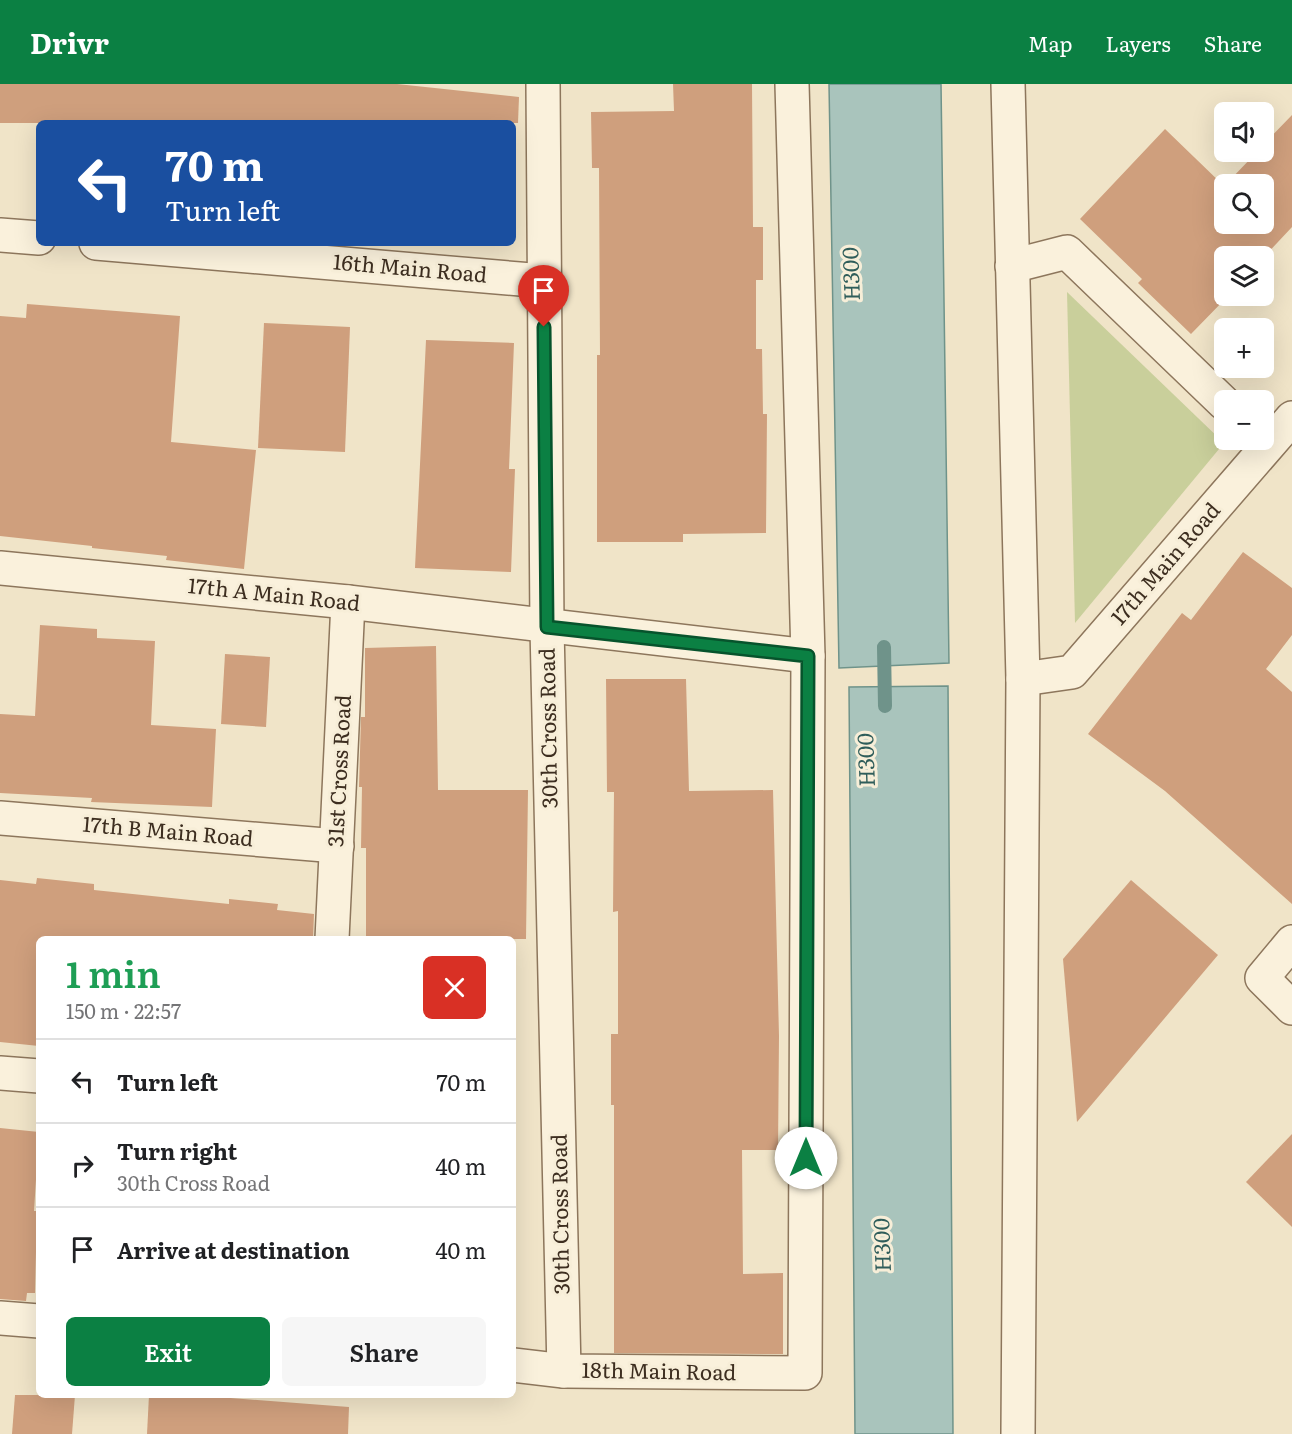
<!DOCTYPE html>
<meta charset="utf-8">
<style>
:root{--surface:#fff;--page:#f6f6f6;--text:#202124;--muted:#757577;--line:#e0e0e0;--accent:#0b8043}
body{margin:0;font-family:Literata,serif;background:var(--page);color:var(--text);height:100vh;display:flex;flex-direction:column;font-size:22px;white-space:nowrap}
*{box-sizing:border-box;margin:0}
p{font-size:20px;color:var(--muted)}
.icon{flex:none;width:33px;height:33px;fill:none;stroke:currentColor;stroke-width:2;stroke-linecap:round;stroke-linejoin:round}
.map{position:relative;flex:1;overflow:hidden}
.sheet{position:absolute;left:36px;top:852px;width:480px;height:462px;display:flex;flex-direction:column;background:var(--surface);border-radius:9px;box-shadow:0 6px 24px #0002}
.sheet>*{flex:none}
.guide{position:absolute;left:36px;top:36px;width:480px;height:126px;border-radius:9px;box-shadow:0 6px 24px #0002;background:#1a4fa0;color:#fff;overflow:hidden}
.fabs{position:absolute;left:1214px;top:18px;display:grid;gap:12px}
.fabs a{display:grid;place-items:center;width:60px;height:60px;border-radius:9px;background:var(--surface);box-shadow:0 6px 24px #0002;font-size:30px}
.pin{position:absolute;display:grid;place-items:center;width:51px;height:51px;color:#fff;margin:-62px -26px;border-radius:50% 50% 50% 0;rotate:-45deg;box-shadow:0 0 6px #0007}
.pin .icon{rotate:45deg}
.me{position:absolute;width:66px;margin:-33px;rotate:0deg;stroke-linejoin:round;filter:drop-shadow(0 0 4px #0008)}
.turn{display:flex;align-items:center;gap:21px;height:126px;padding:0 30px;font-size:27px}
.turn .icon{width:78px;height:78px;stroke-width:2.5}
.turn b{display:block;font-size:42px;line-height:51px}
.round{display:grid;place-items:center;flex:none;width:63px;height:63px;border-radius:9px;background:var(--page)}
.summary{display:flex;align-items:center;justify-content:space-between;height:102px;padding:0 30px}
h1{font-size:36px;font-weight:600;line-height:45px;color:#1e9e55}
.cta{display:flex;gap:12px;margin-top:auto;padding:12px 30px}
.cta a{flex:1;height:69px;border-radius:9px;background:var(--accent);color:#fff;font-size:24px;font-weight:600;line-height:69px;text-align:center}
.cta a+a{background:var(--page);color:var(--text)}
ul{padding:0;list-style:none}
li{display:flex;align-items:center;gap:18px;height:84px;padding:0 30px;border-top:2px solid var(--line)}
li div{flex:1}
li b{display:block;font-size:22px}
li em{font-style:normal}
header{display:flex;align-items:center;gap:36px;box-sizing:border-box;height:84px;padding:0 30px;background:var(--accent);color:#fff}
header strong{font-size:28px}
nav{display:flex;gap:33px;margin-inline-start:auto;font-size:21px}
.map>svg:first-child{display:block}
</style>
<header>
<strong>Drivr</strong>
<nav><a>Map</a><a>Layers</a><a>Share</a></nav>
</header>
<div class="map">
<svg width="1292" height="1350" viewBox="0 0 1292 1350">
<rect width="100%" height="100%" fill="#f0e4c8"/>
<path fill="#c9cf9b" d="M1067,208L1224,359L1075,539Z"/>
<g fill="#a9c4bc" stroke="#6f938a" stroke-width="1.5">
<path d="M829,0H941L949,579L839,584Z"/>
<path d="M948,602L953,1350H855L849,603Z"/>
</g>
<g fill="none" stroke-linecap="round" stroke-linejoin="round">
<path stroke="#6f938a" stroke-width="14" d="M884,563L885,622"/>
</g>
<g fill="#cf9f7d">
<path d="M0,0H397L519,13L518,39H0Z"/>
<path d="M673,0H752L753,143H763V196H756V265H762L763,330H767L766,449L683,450V458H597V271H600L599,84H592L591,28L674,27Z"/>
<path d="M1292,31V143L1263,174L1224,172V212H1228L1191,250L1138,199L1142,195L1080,135L1165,45L1224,102V140H1263V100H1226L1257,68H1263V61Z"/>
<path d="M27,220L180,232L171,358L256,366L244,485L166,476L167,472L92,464V462L0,452V232L26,234Z"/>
<path d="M264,239L350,243L345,368L258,364Z"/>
<path d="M426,256L514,259L509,385H515L511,488L415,484Z"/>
<path d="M1243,468L1292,504V551L1266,585L1292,608V820L1165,707L1088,650L1182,529L1191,536Z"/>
<path d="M40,541L97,545V554L155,557L151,641L216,645L212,723L91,718L92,714L0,709V630L35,632Z"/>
<path d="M436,562L438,706H528L526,855H366V764H361L362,703H359L361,633H365V564Z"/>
<path d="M225,570L270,573L266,643L221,640Z"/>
<path d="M606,595H686L689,707L773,706L779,952L778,1066H742L743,1190L783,1189V1270L614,1269V1021H611V950H618V827L613,828L614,708H607Z"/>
<path d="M37,794L94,800V806L229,820V815L278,820L277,826L314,830L313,855H39V962L0,958V796L36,800Z"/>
<path d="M1131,796L1218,871L1077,1038L1063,875Z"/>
<path d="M0,1044L39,1048L34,1127H37L35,1209H27L26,1217L0,1215Z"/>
<path d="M1292,1050V1143L1246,1098Z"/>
<path d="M15,1311H75L72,1350H12Z"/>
<path d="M149,1311H192L349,1323L348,1350H147Z"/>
</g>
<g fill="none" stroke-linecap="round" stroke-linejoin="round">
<g stroke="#8d765c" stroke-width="36">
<g id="minor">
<path d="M543,0L547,544L564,1287"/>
<path d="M0,151L39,154"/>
<path d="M96,159L544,197"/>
<path d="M1012,182L1067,168L1224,319"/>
<path d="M0,484L348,518L808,572"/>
<path d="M1023,595L1072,588L1292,334"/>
<path d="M0,734L337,762"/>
<path d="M332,855L348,518"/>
<path d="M1292,858L1262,894L1292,924"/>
<path d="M0,989L39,992"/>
<path d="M0,1234L39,1237"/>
<path d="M513,1281L564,1287L805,1289L808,572L792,0"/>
</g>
</g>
<g stroke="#8d765c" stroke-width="36">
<path id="tertiary" d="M1008,0L1023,595L1018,1350"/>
</g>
<use href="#minor" stroke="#faf1dc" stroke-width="33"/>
<use href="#tertiary" stroke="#faf1dc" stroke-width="33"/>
</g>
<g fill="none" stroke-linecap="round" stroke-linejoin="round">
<g stroke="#07532c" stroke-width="15">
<path id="route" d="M544,243L547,543L808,572L806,1074"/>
</g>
<use href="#route" stroke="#0b8043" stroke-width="10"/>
</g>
<g text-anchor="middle" stroke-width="6" stroke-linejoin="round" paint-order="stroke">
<g font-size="21" fill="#3d2e20" stroke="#f7eed8">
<text transform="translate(410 185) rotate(5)" y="7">16th Main Road</text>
<text transform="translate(1166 480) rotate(-49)" y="7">17th Main Road</text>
<text transform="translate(274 511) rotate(6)" y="7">17th A Main Road</text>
<text transform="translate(549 644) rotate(-91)" y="7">30th Cross Road</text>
<text transform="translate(340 687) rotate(-87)" y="7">31st Cross Road</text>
<text transform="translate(168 748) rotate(5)" y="7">17th B Main Road</text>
<text transform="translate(561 1130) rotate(-91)" y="7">30th Cross Road</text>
<text transform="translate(659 1288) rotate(1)" y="7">18th Main Road</text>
</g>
<g font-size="22" font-style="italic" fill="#2f5d5a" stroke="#f7eed8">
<text transform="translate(851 190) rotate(-92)" y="8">H300</text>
<text transform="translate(866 676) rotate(-92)" y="8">H300</text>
<text transform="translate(882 1161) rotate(-92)" y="8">H300</text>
</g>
</g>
</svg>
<div class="fabs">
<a><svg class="icon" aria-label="sound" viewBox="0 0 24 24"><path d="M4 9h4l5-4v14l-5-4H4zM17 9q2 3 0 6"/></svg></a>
<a><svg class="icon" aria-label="search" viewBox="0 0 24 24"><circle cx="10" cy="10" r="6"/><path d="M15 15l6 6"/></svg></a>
<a><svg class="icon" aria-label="layers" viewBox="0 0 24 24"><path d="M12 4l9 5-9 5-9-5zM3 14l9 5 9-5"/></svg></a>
<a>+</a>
<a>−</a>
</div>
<div class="pin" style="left:544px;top:243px;background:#d93025"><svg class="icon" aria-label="arrive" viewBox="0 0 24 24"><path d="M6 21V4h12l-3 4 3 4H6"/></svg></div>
<svg class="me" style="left:806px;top:1074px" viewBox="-20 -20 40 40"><circle r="19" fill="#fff"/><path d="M0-13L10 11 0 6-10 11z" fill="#0b8043"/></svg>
<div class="guide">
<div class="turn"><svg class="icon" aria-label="left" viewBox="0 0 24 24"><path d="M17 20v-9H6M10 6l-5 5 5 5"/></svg><div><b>70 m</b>Turn left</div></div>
</div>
<section class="sheet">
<div class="summary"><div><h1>1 min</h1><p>150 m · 22:57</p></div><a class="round" style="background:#d93025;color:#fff"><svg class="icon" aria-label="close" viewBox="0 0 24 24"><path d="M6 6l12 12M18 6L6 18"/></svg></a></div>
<ul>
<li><svg class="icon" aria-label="left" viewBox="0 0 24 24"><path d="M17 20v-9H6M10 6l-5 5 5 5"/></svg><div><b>Turn left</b></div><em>70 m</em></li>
<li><svg class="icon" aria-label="right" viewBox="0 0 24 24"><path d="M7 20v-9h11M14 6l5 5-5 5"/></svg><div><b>Turn right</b><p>30th Cross Road</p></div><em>40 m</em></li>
<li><svg class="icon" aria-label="arrive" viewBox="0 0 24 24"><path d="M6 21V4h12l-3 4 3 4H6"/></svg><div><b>Arrive at destination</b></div><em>40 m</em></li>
</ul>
<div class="cta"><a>Exit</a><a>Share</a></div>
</section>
</div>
